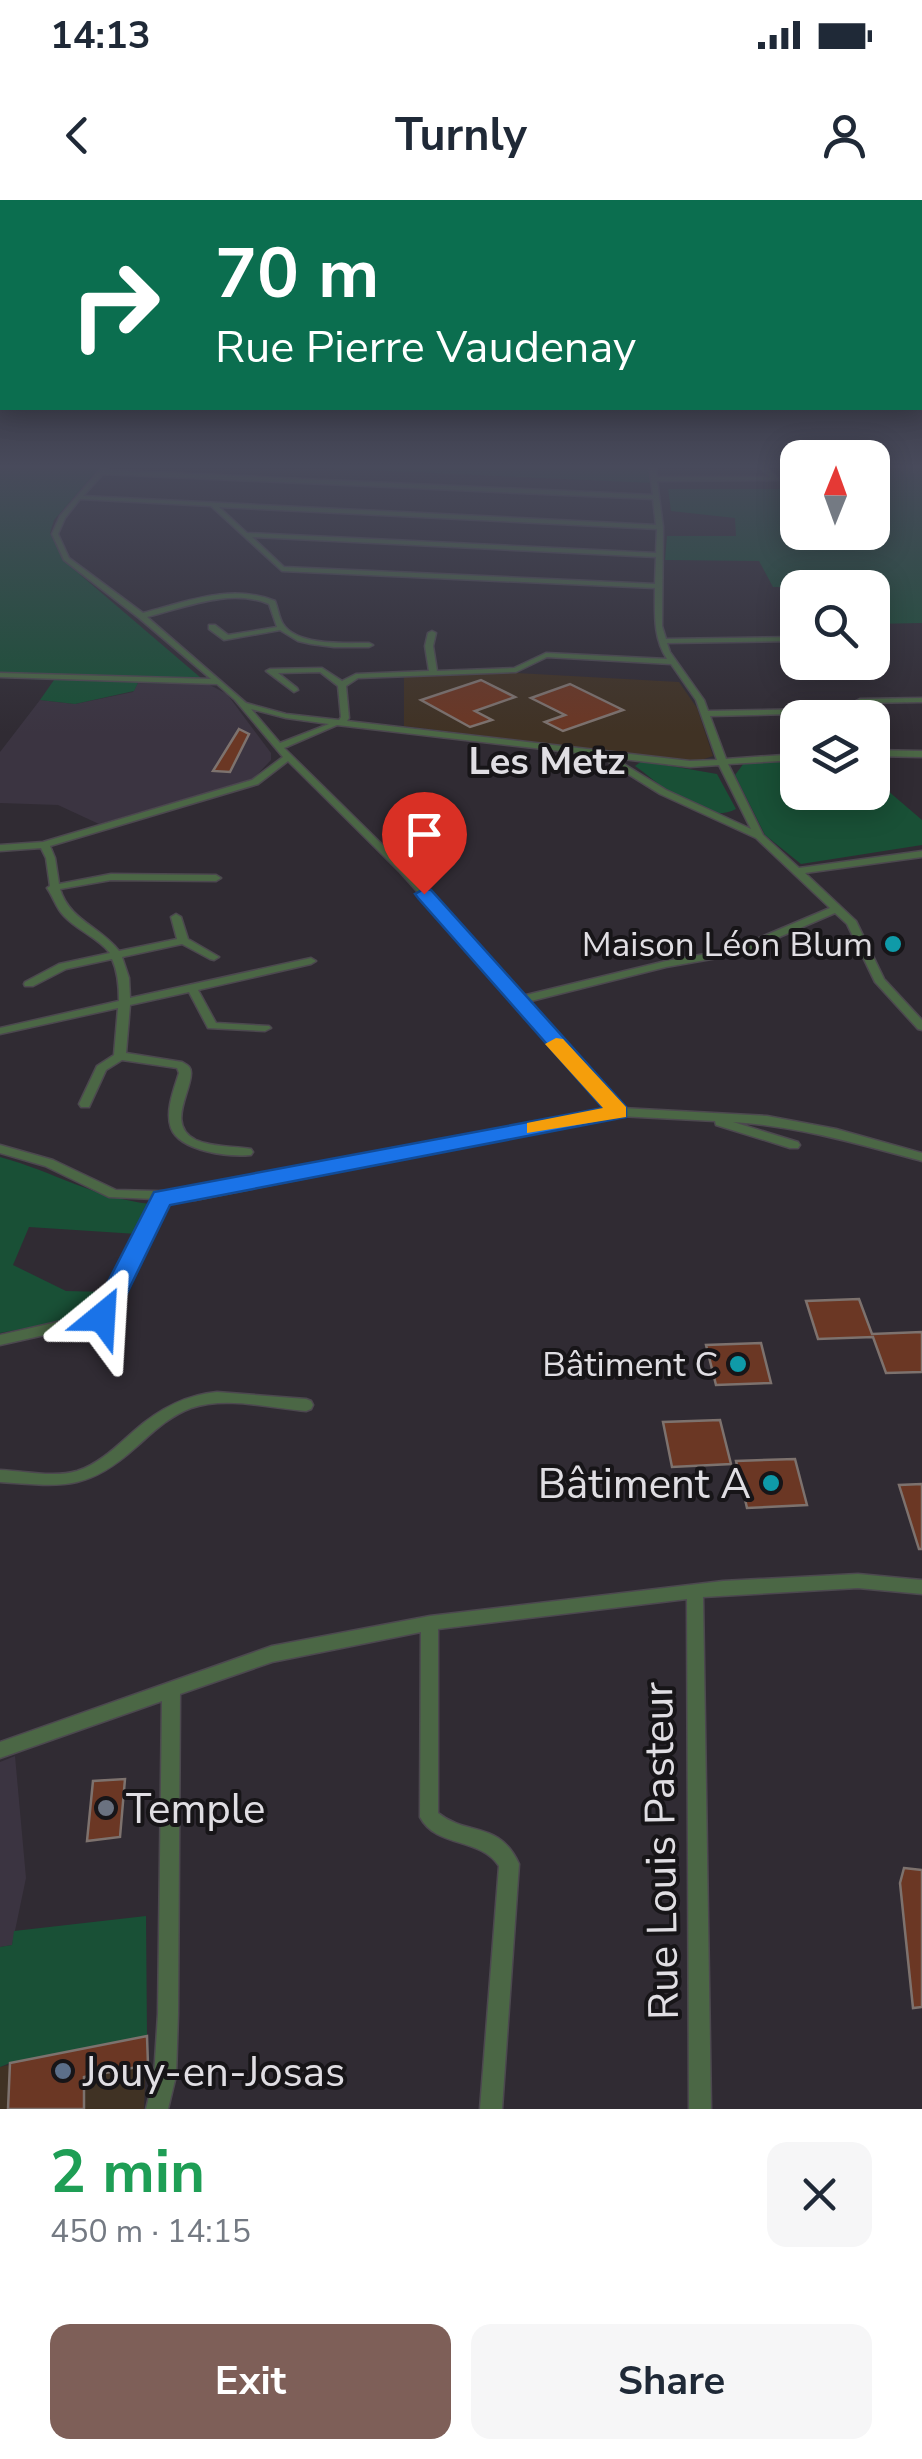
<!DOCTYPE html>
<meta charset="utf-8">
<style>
:root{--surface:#fff;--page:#f6f6f7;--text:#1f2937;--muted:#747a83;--accent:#7e5f58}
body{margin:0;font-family:"Nunito Sans",sans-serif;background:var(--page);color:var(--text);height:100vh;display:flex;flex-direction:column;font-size:38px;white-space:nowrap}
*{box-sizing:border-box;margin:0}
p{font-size:32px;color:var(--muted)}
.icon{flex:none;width:55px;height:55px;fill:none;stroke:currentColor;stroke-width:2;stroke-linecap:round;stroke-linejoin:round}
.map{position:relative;height:1909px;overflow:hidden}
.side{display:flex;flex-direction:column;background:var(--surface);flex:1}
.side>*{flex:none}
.hud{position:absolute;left:0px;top:0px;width:922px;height:210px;box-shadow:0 5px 25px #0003;background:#0b6e4f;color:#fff;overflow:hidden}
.needle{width:65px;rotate:1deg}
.controls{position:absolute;left:780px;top:240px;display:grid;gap:20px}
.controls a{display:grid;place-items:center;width:110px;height:110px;border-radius:20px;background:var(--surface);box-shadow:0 5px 25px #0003;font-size:50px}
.pin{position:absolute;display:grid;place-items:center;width:85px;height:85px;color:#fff;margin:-102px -42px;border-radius:50% 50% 50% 0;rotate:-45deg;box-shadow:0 0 10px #0007}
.pin .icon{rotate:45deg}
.me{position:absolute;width:110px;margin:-55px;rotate:27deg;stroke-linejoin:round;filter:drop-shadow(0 0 8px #0008)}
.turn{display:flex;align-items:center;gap:35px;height:210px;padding:0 50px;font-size:45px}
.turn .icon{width:130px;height:130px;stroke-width:2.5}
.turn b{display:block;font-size:70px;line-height:85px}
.round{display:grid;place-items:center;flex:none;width:105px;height:105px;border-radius:20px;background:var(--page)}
.overview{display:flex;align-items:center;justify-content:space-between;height:170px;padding:0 50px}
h1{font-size:60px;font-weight:700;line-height:75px;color:#1e9e55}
.primary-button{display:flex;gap:20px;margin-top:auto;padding:20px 50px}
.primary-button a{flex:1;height:115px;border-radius:20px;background:var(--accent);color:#fff;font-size:40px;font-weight:700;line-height:115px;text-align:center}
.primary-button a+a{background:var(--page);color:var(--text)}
.status{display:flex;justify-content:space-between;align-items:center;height:70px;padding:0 50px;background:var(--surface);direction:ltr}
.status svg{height:28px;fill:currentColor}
header{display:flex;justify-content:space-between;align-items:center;height:130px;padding:0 50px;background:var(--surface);font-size:45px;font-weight:700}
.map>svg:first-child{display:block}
</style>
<div class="status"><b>14:13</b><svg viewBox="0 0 49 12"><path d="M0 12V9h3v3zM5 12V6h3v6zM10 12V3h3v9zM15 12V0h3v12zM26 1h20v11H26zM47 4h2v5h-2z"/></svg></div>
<header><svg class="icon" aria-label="back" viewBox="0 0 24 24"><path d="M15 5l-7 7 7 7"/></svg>Turnly<svg class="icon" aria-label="person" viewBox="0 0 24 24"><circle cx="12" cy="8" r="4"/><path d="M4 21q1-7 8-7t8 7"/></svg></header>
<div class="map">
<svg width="922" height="1909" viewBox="0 0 922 1909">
<rect width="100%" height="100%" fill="#302b33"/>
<g fill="#403224">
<path d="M499,472L679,482L697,508L713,556L695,562L404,526V475Z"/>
<path d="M147,1836L144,1909H0V1867Z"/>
</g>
<g fill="#3b3441">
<path d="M138,483L208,484L227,494L271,553V560L253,579L99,624L58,605L0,603V552L40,500L75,504L133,492Z"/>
<path d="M15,1556L26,1678L12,1745L0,1747V1562Z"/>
</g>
<g fill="#195036">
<path d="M0,265H102L54,320L50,333L63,360L208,484L138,483L134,491L75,504L40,500L54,480L0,478Z"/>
<path d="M254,265H651L653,283Z"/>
<path d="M873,265H922V423L873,424L872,388L773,387L759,361L665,360L667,336H736L735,318L671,311L668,289H797L798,332H872Z"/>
<path d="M797,559L798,592H872L873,578L922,620V645L801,664L765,635L735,575L744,563Z"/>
<path d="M642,561L717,574L736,609C702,627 661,584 635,566Z"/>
<path d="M0,957C55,972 94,998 151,1004L137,1034L29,1027L13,1065L66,1091L108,1092L95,1115L0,1133Z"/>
<path d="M146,1716L147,1836L10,1863L0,1867V1879V1747L12,1745L14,1731Z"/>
</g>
<g fill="#6b3724" stroke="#7d726e" stroke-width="2.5">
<path d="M481,480L515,497L475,511L492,520L470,527L421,500Z"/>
<path d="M570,484L623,510L563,531L545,522L565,515L531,498Z"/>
<path d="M239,529L249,534L230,572L213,571Z"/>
<path d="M859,1099L872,1134L922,1132V1172L886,1173L873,1137L818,1139L806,1101Z"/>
<path d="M761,1143L771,1183L716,1185L706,1145Z"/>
<path d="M720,1220L731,1264L672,1267L663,1222Z"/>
<path d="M795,1259L807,1305L747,1308L736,1261Z"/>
<path d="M922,1284V1349H919L899,1285Z"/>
<path d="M125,1579L120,1637L87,1641L93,1581Z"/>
<path d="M904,1668L922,1670V1807L913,1808L900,1683Z"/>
<path d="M147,1836L148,1865L84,1877V1909H8L10,1863Z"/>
</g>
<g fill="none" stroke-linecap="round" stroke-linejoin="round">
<g stroke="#4c484f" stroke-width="3">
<g id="minor">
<path d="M104,265H110L106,270L653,295L649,265H655L657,277H770L757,265H764L778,278V280L657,281L663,327L662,426L666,439L798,437V441L667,443L670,452L704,500L708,511L875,508L879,510L875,512L710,516L726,559L798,554V560L728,564L763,635L799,668L922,651V657L805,673L856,721L884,779L922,820V830L918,829L875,782L847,724L835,713L740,754L666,767L527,802L622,908L767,916L836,929L922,953V961C859,944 798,926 733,922L798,942L800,945L798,948H790L716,925L715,921L619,916L195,1000H168L107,1121L0,1145V1135L97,1113L155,999L109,997L45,966L0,953V945L53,960L116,990L195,992L611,910L517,804L513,803V799L400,672L288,561L258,584L50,646L55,658L59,684L111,674L216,675L221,678L216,681L111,680L60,689C69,720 101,727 119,751L177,739L171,717L176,714L181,717L188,739L219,757L214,760L210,759L182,744L122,757L129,778L130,798L311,758L316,761L311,764L198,790L216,823L269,826L271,828L265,831L208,828L189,792L130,805L126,853L182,862C187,865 191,866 191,873C191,893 166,925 196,940C212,947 233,946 251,949L253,952L251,955C230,957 180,952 171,928C165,911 174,889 179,873L177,868L122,860L106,870L89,907H81L79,904L97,866L114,855L118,808L0,834V828L119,801C119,787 118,772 112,759L66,769L33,786H25L24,784L25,782L59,764L110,753C97,737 78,731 64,716C56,708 53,696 47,688L50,686L46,658L41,648L0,651V645L43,642L252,580L283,557L235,500L217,484L0,477V473L211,479L139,418L64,360L52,334L60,316ZM103,274L653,299L656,325L83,296ZM80,299L211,306L282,371L655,388C655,414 653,438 667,459L546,453L514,468L437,471L433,446L436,433L432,431L428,433L425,446L429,471L356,474L342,481L322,468L270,469L266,471L294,492L298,490L297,488L278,473L320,472L338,486L341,517L339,520L286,514L246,503L147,417C186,407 230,388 269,404L277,427L228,435L215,425H209V429L224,440L280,430L298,441L311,444L334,447H369L373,445L369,443C346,443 297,446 283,424C279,418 278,408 275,401C231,383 186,402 143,413L69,358L58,334L65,318ZM219,307L657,329L656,353L247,333ZM252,337L656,357L655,384L284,367ZM547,457L671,464L696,500L717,560L690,561L347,521L349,518L346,486L358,478L516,472ZM251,509L286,518L329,524L280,543ZM337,525L603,556L604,559L660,594L756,638L830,708L733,749L666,761L522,796L406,668L284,548ZM614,558L690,567L719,565L751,629L666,590Z"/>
<path d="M922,498V502L860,503L856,501L860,499Z"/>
<path d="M872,550L922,551V557L872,556Z"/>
<path d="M217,1192L306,1199L311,1201L313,1205L311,1209L306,1211C269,1208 227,1196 191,1208C169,1216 152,1233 135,1248C86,1292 61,1286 0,1282V1270C25,1271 53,1278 77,1271C99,1264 117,1246 134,1231C158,1210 184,1195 217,1192Z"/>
<path d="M858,1374L922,1380V1394L858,1388L703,1397L711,1909H689L687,1399L438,1429V1613C468,1637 499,1620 519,1664L502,1909H480L499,1666C480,1637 436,1648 420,1617L421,1432L272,1462L180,1494L178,1814L176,1876L168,1909H146L154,1876L158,1814L162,1501L0,1558V1542L272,1446L430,1416L723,1381Z"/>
</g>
</g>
<use href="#minor" fill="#4b6745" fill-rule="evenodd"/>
</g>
<linearGradient id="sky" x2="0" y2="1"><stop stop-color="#1a181c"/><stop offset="0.5" stop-color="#484a5b"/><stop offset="1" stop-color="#484a5b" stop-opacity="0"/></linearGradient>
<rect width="922" height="533" fill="url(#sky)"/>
<path fill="#1a73e8" stroke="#114b97" stroke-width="2.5" d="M424,689L431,690L626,907V917L170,1005L112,1124H93L90,1117L154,992L603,908L418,698L415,694Z"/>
<path fill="#f59e0b" d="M556,838L563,839L626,907V917L527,933V923L603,908L545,844Z"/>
<g fill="#0f9aa8" stroke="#171518" stroke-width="4">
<circle cx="893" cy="744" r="10"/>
<circle cx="738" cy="1164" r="10"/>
<circle cx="771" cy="1283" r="10"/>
</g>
<circle fill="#6b7280" stroke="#171518" stroke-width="4" cx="106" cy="1608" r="10"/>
<circle fill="#5c6f8a" stroke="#171518" stroke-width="4" cx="63" cy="1871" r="10"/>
<g text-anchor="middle" stroke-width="8" stroke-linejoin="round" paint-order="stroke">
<g font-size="35" fill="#e0dee3" stroke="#171518" text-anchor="end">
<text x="873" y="756">Maison Léon Blum</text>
<text x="718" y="1176">Bâtiment C</text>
</g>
<g font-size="38" font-weight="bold" fill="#e0dee3" stroke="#171518">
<text x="547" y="574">Les Metz</text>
</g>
<g font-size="42" fill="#e0dee3" stroke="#171518" text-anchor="start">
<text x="751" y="1298" text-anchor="end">Bâtiment A</text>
<text x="126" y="1623">Temple</text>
<text x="83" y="1886">Jouy-en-Josas</text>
</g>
<g font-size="42" fill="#e0dee3" stroke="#171518">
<text transform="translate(660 1651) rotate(-91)" y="15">Rue Louis Pasteur</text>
</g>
</g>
</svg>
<div class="controls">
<a><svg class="needle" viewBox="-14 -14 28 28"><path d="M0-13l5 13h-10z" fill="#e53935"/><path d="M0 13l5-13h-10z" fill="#747a83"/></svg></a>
<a><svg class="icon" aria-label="search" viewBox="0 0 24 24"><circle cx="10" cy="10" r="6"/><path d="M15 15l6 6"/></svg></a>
<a><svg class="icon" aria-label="layers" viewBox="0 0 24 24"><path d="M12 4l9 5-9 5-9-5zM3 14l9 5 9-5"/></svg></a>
</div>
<div class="pin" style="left:424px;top:694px;background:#d93025"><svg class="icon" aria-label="arrive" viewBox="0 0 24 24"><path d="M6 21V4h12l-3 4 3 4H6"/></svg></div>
<svg class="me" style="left:102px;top:1117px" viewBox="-20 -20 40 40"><path d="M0-17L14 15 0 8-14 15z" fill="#1a73e8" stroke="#fff" stroke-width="4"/></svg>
<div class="hud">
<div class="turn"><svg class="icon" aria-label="right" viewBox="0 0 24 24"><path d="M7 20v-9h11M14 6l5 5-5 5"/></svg><div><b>70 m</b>Rue Pierre Vaudenay</div></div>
</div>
</div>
<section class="side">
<div class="overview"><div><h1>2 min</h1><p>450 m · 14:15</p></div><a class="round"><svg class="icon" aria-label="close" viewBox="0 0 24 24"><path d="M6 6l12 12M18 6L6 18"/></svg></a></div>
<div class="primary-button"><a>Exit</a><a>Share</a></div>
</section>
